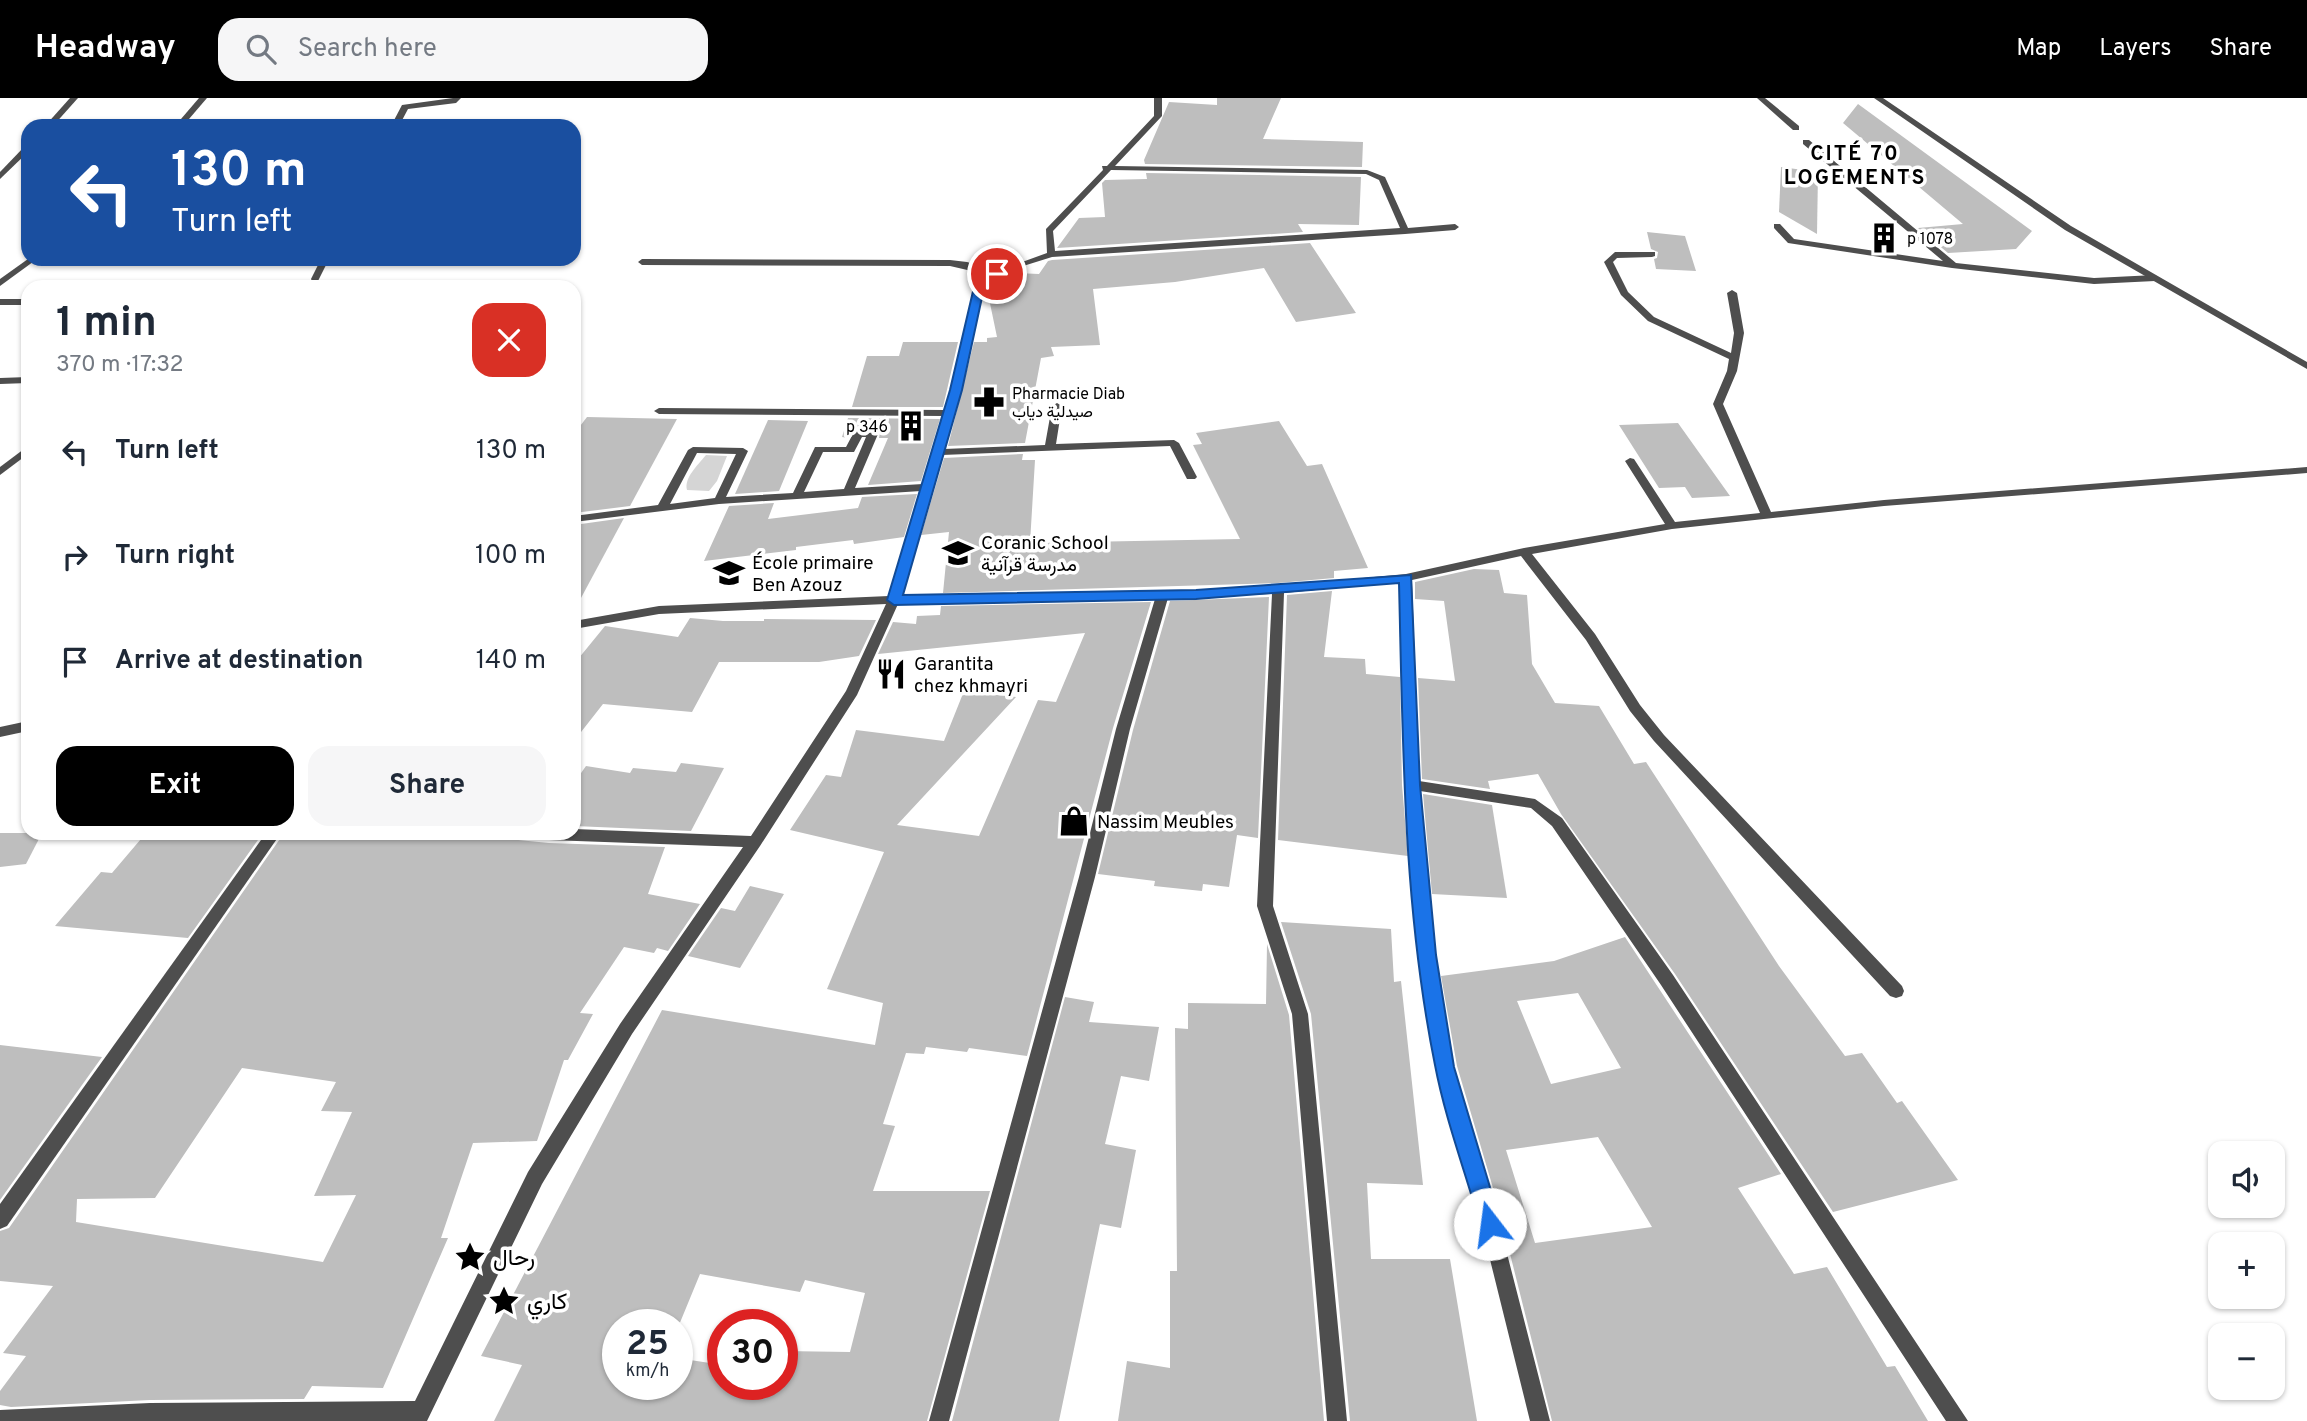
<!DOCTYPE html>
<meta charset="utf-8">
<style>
:root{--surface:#fff;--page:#f6f6f7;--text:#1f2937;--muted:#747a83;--accent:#000}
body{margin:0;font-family:Overpass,Vazirmatn,sans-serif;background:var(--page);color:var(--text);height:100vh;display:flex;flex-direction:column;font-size:26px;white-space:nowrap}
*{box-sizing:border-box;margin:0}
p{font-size:23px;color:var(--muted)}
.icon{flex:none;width:38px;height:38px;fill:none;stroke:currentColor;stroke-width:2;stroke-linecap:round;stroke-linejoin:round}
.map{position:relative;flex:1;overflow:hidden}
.panel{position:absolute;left:21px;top:182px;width:560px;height:560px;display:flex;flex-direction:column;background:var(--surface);border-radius:21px;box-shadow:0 2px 5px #0004}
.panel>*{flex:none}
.banner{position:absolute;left:21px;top:21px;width:560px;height:147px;border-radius:21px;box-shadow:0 2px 5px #0004;background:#1a4fa0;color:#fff;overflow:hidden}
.tools{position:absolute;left:2208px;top:1043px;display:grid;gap:14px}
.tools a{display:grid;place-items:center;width:77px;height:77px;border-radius:14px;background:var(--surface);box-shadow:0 2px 5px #0004;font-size:35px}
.speed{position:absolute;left:602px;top:1211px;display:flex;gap:14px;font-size:35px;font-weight:700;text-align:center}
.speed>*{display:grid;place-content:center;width:91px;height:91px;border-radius:50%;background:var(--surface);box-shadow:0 2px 5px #0004;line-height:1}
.speed small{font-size:18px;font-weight:400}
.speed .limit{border:10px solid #d22;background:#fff;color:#111}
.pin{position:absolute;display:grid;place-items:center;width:60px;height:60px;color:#fff;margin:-30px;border:4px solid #fff;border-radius:50%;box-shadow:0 2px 7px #0007}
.me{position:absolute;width:77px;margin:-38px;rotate:345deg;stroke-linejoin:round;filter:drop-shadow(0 0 5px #0008)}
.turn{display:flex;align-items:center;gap:24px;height:147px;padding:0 35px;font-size:32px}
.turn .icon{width:91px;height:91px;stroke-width:2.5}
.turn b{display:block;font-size:49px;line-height:60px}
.round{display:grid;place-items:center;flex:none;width:74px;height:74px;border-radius:21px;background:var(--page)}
.overview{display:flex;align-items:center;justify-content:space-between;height:119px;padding:0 35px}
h1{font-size:42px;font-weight:700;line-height:52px}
.button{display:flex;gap:14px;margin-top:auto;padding:14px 35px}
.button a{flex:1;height:80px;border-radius:21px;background:var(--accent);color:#fff;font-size:28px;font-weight:700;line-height:80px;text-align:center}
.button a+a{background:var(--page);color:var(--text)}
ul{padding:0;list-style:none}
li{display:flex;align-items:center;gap:21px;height:105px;padding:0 35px}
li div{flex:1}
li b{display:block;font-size:26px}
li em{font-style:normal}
header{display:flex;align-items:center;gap:42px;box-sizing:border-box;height:98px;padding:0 35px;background:var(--accent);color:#fff}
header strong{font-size:33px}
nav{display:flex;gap:38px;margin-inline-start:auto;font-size:24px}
.search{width:490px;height:63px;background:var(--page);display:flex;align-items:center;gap:18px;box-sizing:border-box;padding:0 24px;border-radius:21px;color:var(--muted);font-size:26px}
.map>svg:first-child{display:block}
</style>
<header>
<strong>Headway</strong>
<div class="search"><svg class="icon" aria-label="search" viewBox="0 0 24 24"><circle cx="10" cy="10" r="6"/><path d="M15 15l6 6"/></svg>Search here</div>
<nav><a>Map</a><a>Layers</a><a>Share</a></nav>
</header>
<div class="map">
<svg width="2307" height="1323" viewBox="0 0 2307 1323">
<rect width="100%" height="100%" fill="#fff"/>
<path fill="#d5d5d5" d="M706,357L727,358L717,383L709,393L687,392C684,380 697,368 706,357Z"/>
<g fill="#bebebe" fill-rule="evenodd">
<path d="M1217,0H1281L1263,41L1363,44L1362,69L1145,66L1144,62L1169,4L1217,7Z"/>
<path d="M1858,6L2032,133L2016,151L1948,155L1918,130L1963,126L1843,25Z"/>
<path d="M1781,69L1818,74L1817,136L1779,114Z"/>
<path d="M1146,75L1361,79L1359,127L1298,126L1303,134L1057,150L1079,120L1105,119L1102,85L1105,82L1147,81Z"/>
<path d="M1647,134L1685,138L1696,173L1656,171L1654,161L1657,160L1658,154L1651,151Z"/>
<path d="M1310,145L1356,215L1296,224L1264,170L1175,184L1093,191L1100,247L1051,249L1054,258L1041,260L1025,345L948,348L974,244H987V240L997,239L987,191L997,182L1014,175L1039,176L1048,163L1052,162Z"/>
<path d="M903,244H958L943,309H852L867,258H899Z"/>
<path d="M587,319L677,321L630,408L574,415V336Z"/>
<path d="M848,320L940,321L921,383L868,387L888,340H879L880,334L867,330L853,331L848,340L842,339Z"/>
<path d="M768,322L808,323L779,393L735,396Z"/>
<path d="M1279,323L1307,368L1322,366L1368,470L1334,473V480L1278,485L943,495L949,434L921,437L944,360L1023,356L1022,362H1035L1030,445L1240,441L1193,347L1202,346L1196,335Z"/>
<path d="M1678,325L1730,398L1692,400L1685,389L1659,390L1619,327Z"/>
<path d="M917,396L904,439L854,446L853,442L796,449V452L704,463L729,408L774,405L768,421L858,410L862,399Z"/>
<path d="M624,420L574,513V427Z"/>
<path d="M1474,471L1499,472L1504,495L1527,497L1532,566L1555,605L1599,608L1634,666L1646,664L1779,868L1845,958L1862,955L1897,1005L1902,1003L1958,1082L1833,1114L1675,876L1561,716L1538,676L1488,683L1490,691L1422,681L1418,580L1455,583L1444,503L1415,501V484Z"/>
<path d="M1332,493L1324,559L1365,561L1366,576L1400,579L1402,687L1408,758L1278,742L1287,497Z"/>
<path d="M1269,499L1258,740L1237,737L1229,789L1203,786L1202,793L1154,788L1155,783L1098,776L1133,632L1170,503Z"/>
<path d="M1151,504L1113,630L1027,958L969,950L967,954L926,949L924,956L906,955L883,1026L895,1028L873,1093H990L927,1323H494L522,1267L481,1258L662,912L875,947L883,905L827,891L884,754L790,732L826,677L841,679L856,632L944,643L964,593L1016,599L897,727L979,738L1038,602L1056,604L1085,535L878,556L893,524L916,526L917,518L940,517L941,508ZM700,1176L800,1194L805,1182L865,1195L850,1254L782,1253V1286H723V1267L677,1260V1286H618V1227H679Z"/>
<path d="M690,520L723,523H764V521L876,522L859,558L819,564H719L692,614L603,606L574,643V566L605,528L678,539Z"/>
<path d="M681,665L724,670L691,733L574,728V685L586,668L630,675L633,670L676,674Z"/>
<path d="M1423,696L1492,707L1507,800L1432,796Z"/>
<path d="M0,735H42L26,766L0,769Z"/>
<path d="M146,735H263L188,840L55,828L101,774L112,775Z"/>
<path d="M284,735H445L549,745L665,749L648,796L700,806L668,853L657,850L654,855L624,849L580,915L593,916L568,962H564L537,1043L473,1045L441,1140H448L383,1290L312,1288L304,1301L150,1302L11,1309L0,1307V1293L26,1258L3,1255L53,1188L0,1183V1133L9,1130ZM242,970L336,984L321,1013L352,1014L314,1098L356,1097L323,1164L76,1124L77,1101L155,1100Z"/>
<path d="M750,788L784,796L740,870L688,858L721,810L735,813Z"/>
<path d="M1281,824L1391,831L1394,884L1401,883L1423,1087L1367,1085L1371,1161H1450L1477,1323H1350L1311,916Z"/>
<path d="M1625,839L1781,1076L1738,1090L1794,1176L1827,1169L1887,1269L1895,1268L1928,1323H1552L1496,1100L1457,968L1441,878L1554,863ZM1578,895L1621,970L1551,986L1517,903ZM1598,1039L1652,1129L1535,1145L1506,1052Z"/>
<path d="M1267,846L1289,917L1324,1323H1118L1127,1263L1170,1270V1173H1177L1175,930L1188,931V905L1266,906Z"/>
<path d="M1065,899L1094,904L1089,924L1159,929L1149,983L1121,978L1105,1046L1136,1052L1121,1130L1100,1126L1059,1323H952Z"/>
<path d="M0,947L102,959L0,1102Z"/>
</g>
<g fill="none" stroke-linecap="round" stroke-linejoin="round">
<g fill="#4e4e4e" fill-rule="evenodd">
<path d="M1757,0H1765L1799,28V32H1793Z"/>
<path d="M1803,42H1809L1956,165L2094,180L2155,177L2159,180L2155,183L2094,186L1952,170L1788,145L1774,130V126H1780L1794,141L1943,163L1803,46Z"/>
</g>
<g fill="#4e4e4e" fill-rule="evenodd">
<path d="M70,0H78L53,28H45Z"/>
<path d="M199,0H207L183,28H175Z"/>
<path d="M453,0H461L456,5L408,11L399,28H391L402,7Z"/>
<path d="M1154,0H1162V18L1115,68L1367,72L1385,79L1408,130L1455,126L1459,129L1455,132L1405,136L1052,159L1020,169L996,180L983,190L961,292L944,351L1045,347L1052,308L1057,305L1062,308L1056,346L1174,342L1179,345L1197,379L1195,381H1187L1170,348L942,357L901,498L1196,492L1278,488L1406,476L1524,450L1665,426L1625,363L1630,360L1634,361L1675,424L1760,415L1713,306L1727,273L1729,261L1648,223L1621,197L1604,164L1615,154H1655V158L1652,159L1617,160L1613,164L1628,194L1654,219L1731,255L1734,235L1727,195L1732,192L1737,195L1744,235L1737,273L1723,306L1771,414L1884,402L2307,369V375L1884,408L1672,431L1532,456L1595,536L1640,607L1664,637L1902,888L1904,893L1902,898L1896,900L1890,898L1654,643L1630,613L1586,542L1521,458L1412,482L1419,683L1535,701L1562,720L1673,877L1968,1323H1946L1661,887L1552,728L1531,710L1420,693L1435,857L1454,969L1493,1101L1550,1323H1530L1475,1101L1436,969L1419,857L1405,687L1400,484L1284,495L1273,808L1308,916L1347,1323H1327L1292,916L1257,808L1272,496L1168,500L1130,631L1095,779L949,1323H929L1079,779L1116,631L1155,501L898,506L857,597L760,748L632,936L542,1086L427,1323H0V1312L150,1305L415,1303L528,1074L620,926L743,749L549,742L544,740L542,735H574V731L751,738L846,593L886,506L659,516L574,531V523L659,508L889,498L921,393L719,406L574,424V418L658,407L688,352L693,349L743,350L748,353L726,399L793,395L815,349H846L854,334C861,332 873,331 878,336L855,390L923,386L943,318L659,316L654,313L659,310L945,312L974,189L989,177L950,168L642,167L638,164L642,161L950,162L967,164L997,173L1047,155L1046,131L1103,72L1102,68H1107L1154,18ZM1111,72L1366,76L1379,82L1400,130L1055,153L1053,133ZM862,339H866L844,391L804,394L823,354H854ZM697,355L736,356L715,400L670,406Z"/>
<path d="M1874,0H1883L2071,128L2307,264V271L2065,132Z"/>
<path d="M25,48H28V54L0,81V74Z"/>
<path d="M28,161H37L0,188V181Z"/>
<path d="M321,161H329L318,183H312L311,181Z"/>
<rect x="0" y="201" width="28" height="6"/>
<path d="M28,279V285L0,286V280Z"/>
<path d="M28,348V356L0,377V369Z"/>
<path d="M28,623V633L0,639V629Z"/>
<path d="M266,735H281L7,1128L0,1131V1106Z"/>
</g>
</g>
<path fill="#1a73e8" stroke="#114b97" stroke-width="2" d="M993,174L1002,176L984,190L962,292L903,497L1196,492L1411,477L1420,687L1436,857L1454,969L1501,1126L1498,1133L1490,1136L1483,1133L1480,1126C1465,1073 1445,1020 1435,967C1403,809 1403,646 1399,485L1196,501L894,507L887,502L950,292L974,189Z"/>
<defs>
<g id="building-bare" transform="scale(2.415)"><path d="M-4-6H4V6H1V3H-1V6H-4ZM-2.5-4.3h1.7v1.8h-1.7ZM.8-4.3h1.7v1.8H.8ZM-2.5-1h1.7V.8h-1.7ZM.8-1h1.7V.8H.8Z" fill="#000" stroke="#fff" stroke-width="2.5" paint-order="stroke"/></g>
<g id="pharmacy-bare" transform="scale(2.415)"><path d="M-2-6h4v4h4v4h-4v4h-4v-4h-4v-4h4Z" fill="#000" stroke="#fff" stroke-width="2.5" paint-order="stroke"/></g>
<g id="school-bare" transform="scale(2.415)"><path d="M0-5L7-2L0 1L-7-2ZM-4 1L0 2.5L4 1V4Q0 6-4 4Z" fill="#000" stroke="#fff" stroke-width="2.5" paint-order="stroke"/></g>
<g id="restaurant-bare" transform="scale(2.415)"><path d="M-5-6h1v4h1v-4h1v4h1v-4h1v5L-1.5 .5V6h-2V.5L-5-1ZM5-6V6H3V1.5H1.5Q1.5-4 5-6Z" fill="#000" stroke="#fff" stroke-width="2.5" paint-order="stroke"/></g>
<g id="shop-bare" transform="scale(2.415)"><path d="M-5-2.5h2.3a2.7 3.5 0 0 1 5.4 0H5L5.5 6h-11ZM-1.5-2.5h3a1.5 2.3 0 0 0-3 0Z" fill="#000" stroke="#fff" stroke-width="2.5" paint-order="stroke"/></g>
<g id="sight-bare" transform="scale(2.415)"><path d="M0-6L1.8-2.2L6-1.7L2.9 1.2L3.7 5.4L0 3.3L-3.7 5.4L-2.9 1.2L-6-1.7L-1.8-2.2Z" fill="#000" stroke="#fff" stroke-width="2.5" paint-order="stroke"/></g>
</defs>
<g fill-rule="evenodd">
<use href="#building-bare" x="1884" y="140"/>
<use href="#pharmacy-bare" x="989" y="304"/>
<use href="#building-bare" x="911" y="328"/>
<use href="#school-bare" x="958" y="455"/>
<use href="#school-bare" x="729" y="475"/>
<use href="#restaurant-bare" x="891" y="576"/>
<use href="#shop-bare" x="1074" y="723"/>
<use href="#sight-bare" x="470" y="1159"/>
<use href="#sight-bare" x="504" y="1203"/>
</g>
<g text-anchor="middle" stroke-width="7" stroke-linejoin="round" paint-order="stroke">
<g font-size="16" fill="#000" stroke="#fff" text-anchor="start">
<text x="1907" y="146">p 1078</text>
<text x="1012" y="301">Pharmacie Diab<tspan x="1012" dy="18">صيدلية دياب</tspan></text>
<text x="888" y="334" text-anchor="end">p 346</text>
</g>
<g font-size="19" fill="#000" stroke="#fff" text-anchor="start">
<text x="981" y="451">Coranic School<tspan x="981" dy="22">مدرسة قرآنية</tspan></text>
<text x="752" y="471">École primaire<tspan x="752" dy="22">Ben Azouz</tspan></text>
<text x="914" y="572">Garantita<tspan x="914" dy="22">chez khmayri</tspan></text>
<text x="1097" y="730">Nassim Meubles</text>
</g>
<g font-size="21" font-weight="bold" letter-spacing="2" fill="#000" stroke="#fff">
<text x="1855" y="62">CITÉ 70<tspan x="1855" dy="24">LOGEMENTS</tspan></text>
</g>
<g font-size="23" fill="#000" stroke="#fff" text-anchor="start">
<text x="493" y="1167">رحال</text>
<text x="527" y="1211">كاري</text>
</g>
</g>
</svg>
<div class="tools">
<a><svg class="icon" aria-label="sound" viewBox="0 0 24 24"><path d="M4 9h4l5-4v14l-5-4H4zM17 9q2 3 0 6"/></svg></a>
<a>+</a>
<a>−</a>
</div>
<div class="speed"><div>25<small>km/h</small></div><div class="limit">30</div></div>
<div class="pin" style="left:997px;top:176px;background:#d93025"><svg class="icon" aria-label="arrive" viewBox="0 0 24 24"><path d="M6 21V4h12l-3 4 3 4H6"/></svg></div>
<svg class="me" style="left:1490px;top:1126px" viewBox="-20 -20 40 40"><circle r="19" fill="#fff"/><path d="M0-13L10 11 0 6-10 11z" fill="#1a73e8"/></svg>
<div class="banner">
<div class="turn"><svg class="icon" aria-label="left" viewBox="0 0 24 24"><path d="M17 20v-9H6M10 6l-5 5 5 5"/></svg><div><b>130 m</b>Turn left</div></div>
</div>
<section class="panel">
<div class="overview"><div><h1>1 min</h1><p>370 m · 17:32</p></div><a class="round" style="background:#d93025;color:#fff"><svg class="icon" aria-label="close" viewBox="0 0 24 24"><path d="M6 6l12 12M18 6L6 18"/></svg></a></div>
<ul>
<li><svg class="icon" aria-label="left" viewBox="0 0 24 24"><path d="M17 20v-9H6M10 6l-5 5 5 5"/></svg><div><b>Turn left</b></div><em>130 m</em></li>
<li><svg class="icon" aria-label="right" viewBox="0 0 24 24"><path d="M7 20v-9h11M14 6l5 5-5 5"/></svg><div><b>Turn right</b></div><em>100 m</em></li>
<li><svg class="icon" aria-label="arrive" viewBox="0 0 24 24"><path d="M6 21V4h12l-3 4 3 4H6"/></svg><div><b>Arrive at destination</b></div><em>140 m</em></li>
</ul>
<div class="button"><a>Exit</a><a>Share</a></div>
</section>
</div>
